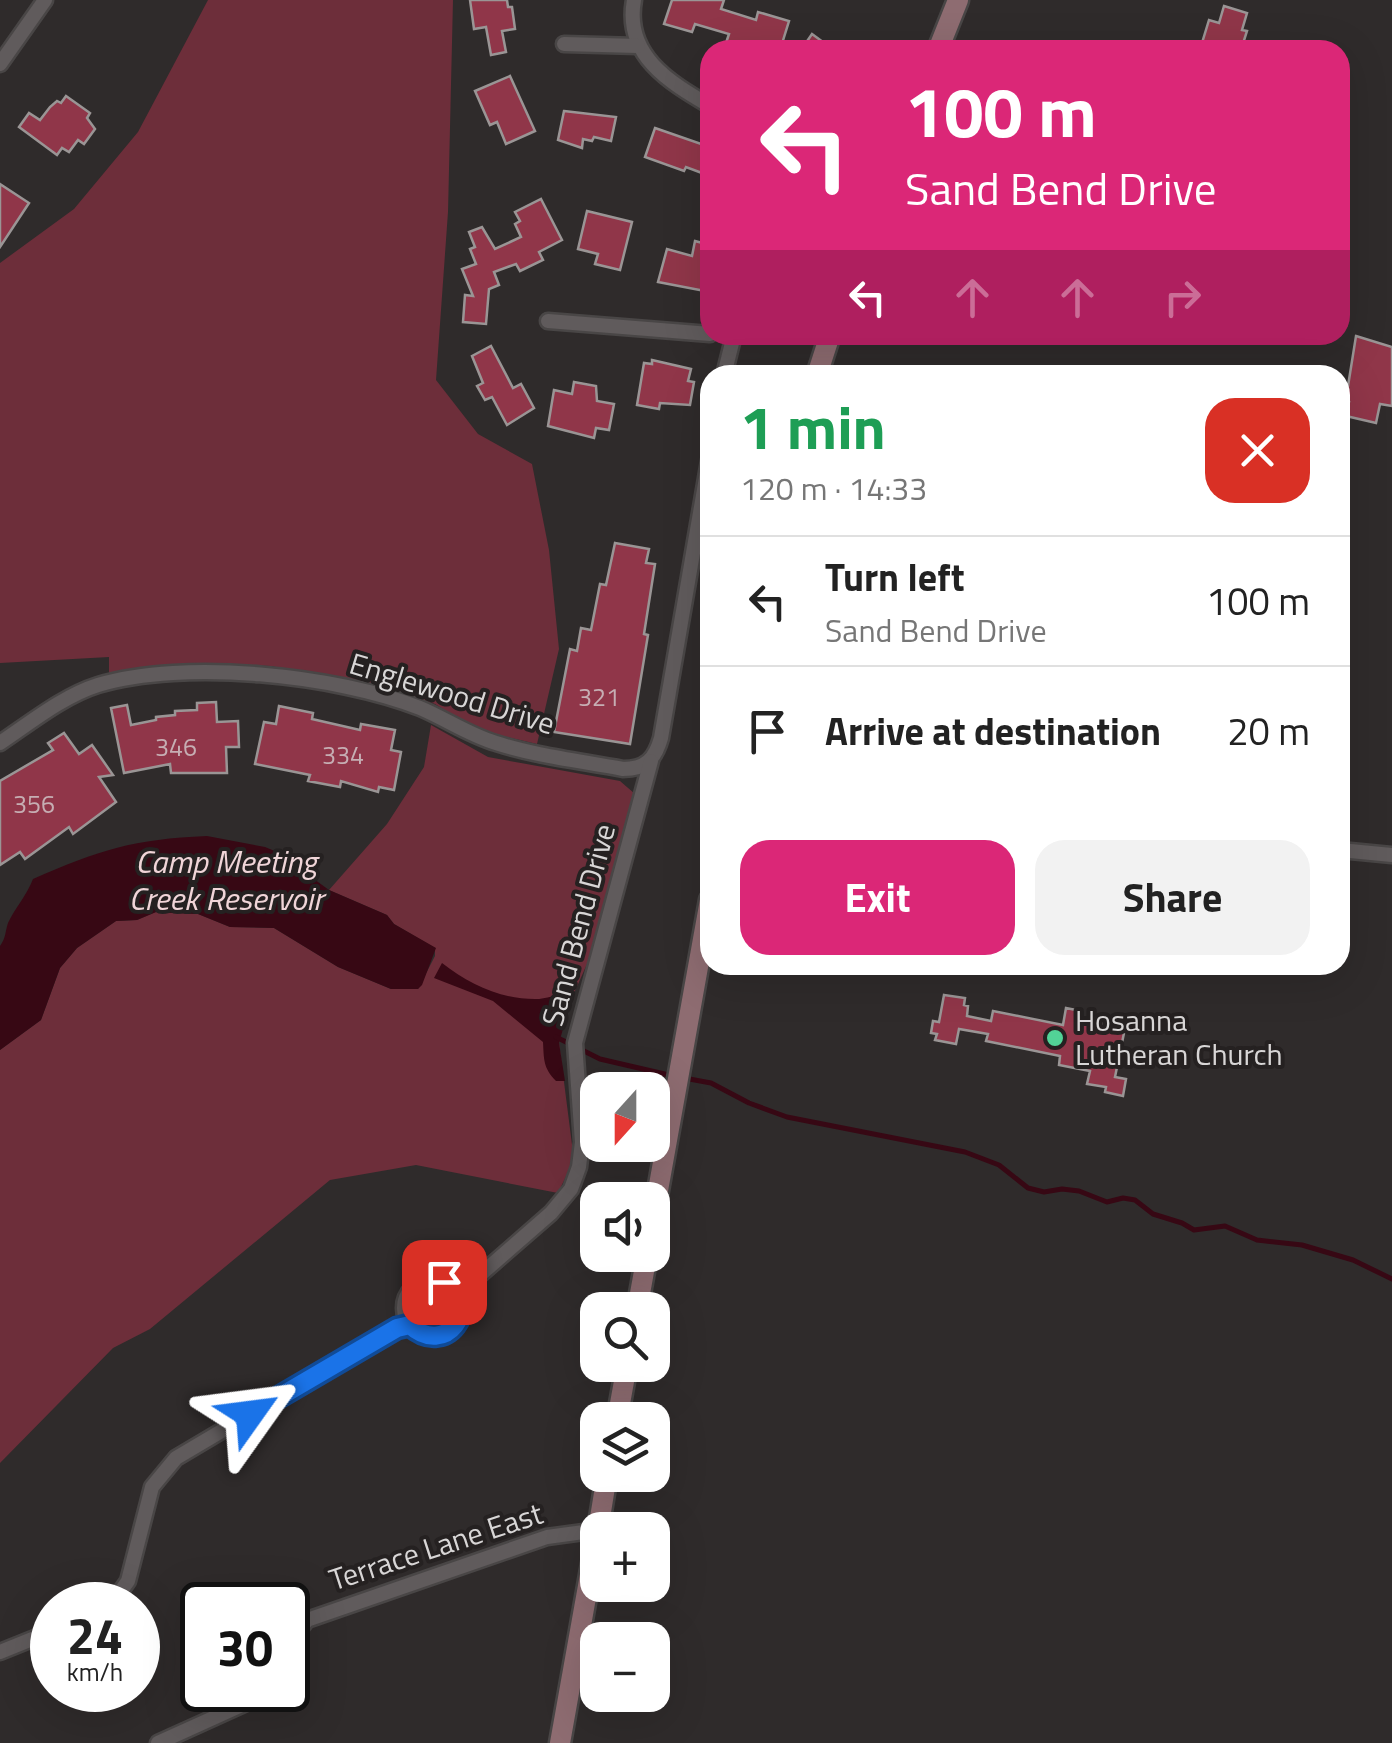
<!DOCTYPE html>
<meta charset="utf-8">
<style>
:root{--surface:#fff;--page:#f2f2f2;--text:#222;--muted:#767676;--line:#e0e0e0;--accent:#db2777}
body{margin:0;font-family:"Titillium Web",sans-serif;background:var(--page);color:var(--text);height:100vh;display:flex;flex-direction:column;font-size:38px;white-space:nowrap}
*{box-sizing:border-box;margin:0}
p{font-size:32px;color:var(--muted)}
.icon{flex:none;width:55px;height:55px;fill:none;stroke:currentColor;stroke-width:2;stroke-linecap:round;stroke-linejoin:round}
.map{position:relative;flex:1;overflow:hidden}
.panel{position:absolute;left:700px;top:365px;width:650px;height:610px;display:flex;flex-direction:column;background:var(--surface);border-radius:30px;box-shadow:0 10px 40px #0002}
.panel>*{flex:none}
.hud{position:absolute;left:700px;top:40px;width:650px;height:305px;border-radius:30px;box-shadow:0 10px 40px #0002;background:#db2777;color:#fff;overflow:hidden}
.needle{width:65px;rotate:201deg}
.fabs{position:absolute;left:580px;top:1072px;display:grid;gap:20px}
.fabs a{display:grid;place-items:center;width:90px;height:90px;border-radius:20px;background:var(--surface);box-shadow:0 10px 40px #0002;font-size:50px}
.speed{position:absolute;left:30px;top:1582px;display:flex;gap:20px;font-size:50px;font-weight:700;text-align:center}
.speed>*{display:grid;place-content:center;width:130px;height:130px;border-radius:50%;background:var(--surface);box-shadow:0 10px 40px #0002;line-height:1}
.speed small{font-size:25px;font-weight:400}
.speed .limit{border:5px solid #111;border-radius:15px;background:#fff;color:#111}
.pin{position:absolute;display:grid;place-items:center;width:85px;height:85px;color:#fff;margin:-42px;border-radius:20px;box-shadow:0 5px 15px #0006}
.me{position:absolute;width:110px;margin:-55px;rotate:59deg;stroke-linejoin:round;filter:drop-shadow(0 0 8px #0008)}
.turn{display:flex;align-items:center;gap:35px;height:210px;padding:0 40px;font-size:45px}
.turn .icon{width:130px;height:130px;stroke-width:2.5}
.turn b{display:block;font-size:70px;line-height:85px}
.lanes{display:flex;align-items:center;height:95px;padding:0 40px;background:#0003;justify-content:center;gap:50px;direction:ltr}
.lanes .off{opacity:.35}
.round{display:grid;place-items:center;flex:none;width:105px;height:105px;border-radius:30px;background:var(--page)}
.headline{display:flex;align-items:center;justify-content:space-between;height:170px;padding:0 40px}
h1{font-size:60px;font-weight:700;line-height:75px;color:#1e9e55}
.primary-button{display:flex;gap:20px;margin-top:auto;padding:20px 40px}
.primary-button a{flex:1;height:115px;border-radius:30px;background:var(--accent);color:#fff;font-size:40px;font-weight:700;line-height:115px;text-align:center}
.primary-button a+a{background:var(--page);color:var(--text)}
ul{padding:0;list-style:none}
li{display:flex;align-items:center;gap:30px;height:130px;padding:0 40px;border-top:2px solid var(--line)}
li div{flex:1}
li b{display:block;font-size:38px}
li em{font-style:normal}
.map>svg:first-child{display:block}
</style>
<div class="map">
<svg width="1392" height="1743" viewBox="0 0 1392 1743">
<rect width="100%" height="100%" fill="#2f2b2b"/>
<g fill="#6d2e3a">
<path d="M208,0H453L448,212L436,380L478,434L532,464L549,550L559,649L537,744L476,730L435,704L408,694L271,666L235,665L109,673V657L0,663V263L74,209L138,132Z"/>
<path d="M431,725L488,757L620,781L635,794L596,944L566,1011L559,1043L574,1160L558,1193L416,1165L330,1180L150,1329L113,1348L0,1463V1050L41,1020L60,968L77,948L116,921L137,920L156,912L198,914L230,927L274,928L338,967L391,989H418L435,956V948L394,924L387,915L329,890L387,824L424,767Z"/>
</g>
<g fill="#370814">
<path d="M207,836L265,847L294,859L307,874L329,890L387,915L394,924L436,948L422,985L418,989H391L338,967L274,928L230,927L198,914L156,912L137,920L116,921L77,948L60,968L41,1020L0,1050V946C6,938 5,932 8,923C15,908 27,895 33,879C99,850 134,839 207,836Z"/>
<path d="M442,963C469,984 500,999 535,999C548,999 560,992 573,994L559,1043L565,1081H556C543,1068 544,1059 543,1042L493,1001L434,978Z"/>
</g>
<g fill="none" stroke-linecap="round" stroke-linejoin="round">
<g stroke="#370814" stroke-width="5">
<path d="M556,1037L600,1059L673,1076"/>
<path d="M684,1078L711,1083L749,1103L787,1117L965,1152L999,1165L1028,1188L1044,1192L1062,1189L1079,1191L1107,1202L1123,1198L1135,1200L1153,1214L1182,1223L1194,1230L1225,1226L1257,1240L1302,1245L1353,1260L1392,1279"/>
</g>
</g>
<g fill="#903649" stroke="#9a9595" stroke-width="2.5">
<path d="M470,0H507L508,7H512L515,29L502,31L506,52L491,55L486,27L474,29Z"/>
<path d="M672,0H724L721,9L756,20L758,12L789,21L780,50L765,47L764,50H739L725,46L729,34L695,24L692,32L664,24Z"/>
<path d="M1224,6L1247,13L1242,30L1247,31L1241,50H1209L1211,46L1202,43L1209,20L1219,23Z"/>
<path d="M812,34L823,42L818,50H801Z"/>
<path d="M510,76L535,131L506,144L497,122L490,125L475,91Z"/>
<path d="M66,96L90,113L87,118L95,129L84,144L78,140L69,152L62,148L57,155L19,127L29,113L40,120L50,107L57,101L61,103Z"/>
<path d="M564,111L616,117L611,141L594,137L592,141L583,139L582,148L558,140Z"/>
<path d="M655,128L710,147L702,173L686,167L684,171L645,157Z"/>
<path d="M0,184L29,203L0,247Z"/>
<path d="M541,199L562,240L539,252L543,260L520,271L516,264L494,272L499,285L489,289L486,324L463,322L465,295L473,296L462,269L476,264L470,249L475,247L469,232L482,227L495,249L521,237L515,224L520,221L515,212Z"/>
<path d="M587,211L632,222L620,270L595,264L598,254L578,249Z"/>
<path d="M695,241L710,245L706,261L710,262V292L658,282L667,249L692,256Z"/>
<path d="M1356,336L1392,347V406L1380,404L1376,423L1346,416L1349,402L1340,400V385L1348,386Z"/>
<path d="M491,346L513,388L521,384L534,408L507,425L492,397L485,400L477,386L483,383L472,356Z"/>
<path d="M652,360L691,369L688,381L694,382L690,405L660,403L659,409L637,405L644,363L652,364Z"/>
<path d="M574,382L596,386L597,401L614,404L609,430L596,428L594,438L548,426L554,390L572,394Z"/>
<path d="M615,543L649,549L646,563L655,564L644,634L648,635L630,744L554,732L570,649L577,651L581,628L591,630L600,584L606,585Z"/>
<path d="M216,702L217,722L238,721L239,747H226L227,773H171L170,764L124,773L111,708L127,705L131,725L156,720V717L175,715V711L197,710V703Z"/>
<path d="M279,706L313,713L312,719L360,730L361,724L395,730L391,750L401,752L394,790L379,787L378,792L341,781L340,787L308,781L310,775L255,764L264,722L276,724Z"/>
<path d="M64,733L79,754L92,745L113,775L99,777L116,802L73,834L69,827L25,859L20,852L0,865V781L53,750L48,743Z"/>
<path d="M944,995L965,998L964,1005L968,1006L967,1016L991,1021L993,1011L1063,1025L1066,1008L1081,1011L1080,1019L1119,1027L1118,1032L1124,1033L1115,1077L1126,1079L1123,1096L1105,1092L1106,1087L1087,1084L1090,1071L1059,1065L1060,1056L986,1041L988,1034L959,1029L956,1044L935,1040L937,1034L931,1033L933,1021L939,1022Z"/>
</g>
<g fill="none" stroke-linecap="round" stroke-linejoin="round">
<g stroke="#494646" stroke-width="19">
<g id="street">
<path d="M634,0C624,55 669,82 710,106"/>
<path d="M564,44L638,46"/>
<path d="M0,64L45,0"/>
<path d="M548,321L710,334"/>
<path d="M724,375L734,335"/>
<path d="M0,743C30,723 63,696 98,685C184,659 337,675 420,708C446,719 469,735 496,743C536,756 581,761 623,769C646,769 655,759 661,738L710,455"/>
<path d="M1340,850L1392,855"/>
<circle cx="432" cy="1308" r="28"/>
<path d="M457,1295L551,1213L571,1189L579,1167L582,1142L575,1043L651,761"/>
<path d="M111,1605L128,1581L152,1487L176,1458L397,1327L410,1325"/>
<path d="M0,1652L52,1631"/>
<path d="M288,1684L300,1670L297,1633L307,1620L547,1537L598,1530"/>
<path d="M158,1743L275,1690"/>
</g>
</g>
<g stroke="#494646" stroke-width="25">
<g id="secondary">
<path d="M938,50L958,0"/>
<path d="M817,375L830,335"/>
<path d="M652,1224L710,900"/>
<path d="M637,1310L647,1255"/>
<path d="M617,1420L627,1365"/>
<path d="M598,1530L607,1475"/>
<path d="M560,1743L598,1530"/>
</g>
</g>
<use href="#street" stroke="#605b5c" stroke-width="14"/>
<use href="#secondary" stroke="#8e6c71" stroke-width="20"/>
</g>
<g fill="none" stroke-linecap="round" stroke-linejoin="round">
<g stroke="#114b97" stroke-width="25">
<path id="route" d="M250,1414L397,1328L410,1325C445,1358 483,1307 444,1282"/>
</g>
<use href="#route" stroke="#1a73e8" stroke-width="18"/>
</g>
<circle fill="#52d397" stroke="#252121" stroke-width="4" cx="1055" cy="1038" r="10"/>
<g text-anchor="middle" stroke-width="8" stroke-linejoin="round" paint-order="stroke">
<g font-size="25" fill="#c6aeb3">
<text x="599" y="706">321</text>
<text x="176" y="756">346</text>
<text x="343" y="764">334</text>
<text x="34" y="813">356</text>
</g>
<g font-size="30" fill="#d8d6d6" stroke="#252121">
<text transform="translate(452 694) rotate(17)" y="10">Englewood Drive</text>
<text transform="translate(579 925) rotate(-75)" y="10">Sand Bend Drive</text>
<text transform="translate(436 1547) rotate(-18)" y="10">Terrace Lane East</text>
</g>
<g font-size="30" fill="#d8d6d6" stroke="#252121" text-anchor="start">
<text x="1075" y="1031">Hosanna<tspan x="1075" dy="34">Lutheran Church</tspan></text>
</g>
<g font-size="32" font-style="italic" fill="#f0d5d8" stroke="#252121">
<text x="226" y="873">Camp Meeting<tspan x="226" dy="37">Creek Reservoir</tspan></text>
</g>
</g>
</svg>
<div class="fabs">
<a><svg class="needle" viewBox="-14 -14 28 28"><path d="M0-13l5 13h-10z" fill="#e53935"/><path d="M0 13l5-13h-10z" fill="#767676"/></svg></a>
<a><svg class="icon" aria-label="sound" viewBox="0 0 24 24"><path d="M4 9h4l5-4v14l-5-4H4zM17 9q2 3 0 6"/></svg></a>
<a><svg class="icon" aria-label="search" viewBox="0 0 24 24"><circle cx="10" cy="10" r="6"/><path d="M15 15l6 6"/></svg></a>
<a><svg class="icon" aria-label="layers" viewBox="0 0 24 24"><path d="M12 4l9 5-9 5-9-5zM3 14l9 5 9-5"/></svg></a>
<a>+</a>
<a>−</a>
</div>
<div class="speed"><div>24<small>km/h</small></div><div class="limit">30</div></div>
<div class="pin" style="left:444px;top:1282px;background:#d93025"><svg class="icon" aria-label="arrive" viewBox="0 0 24 24"><path d="M6 21V4h12l-3 4 3 4H6"/></svg></div>
<svg class="me" style="left:250px;top:1414px" viewBox="-20 -20 40 40"><path d="M0-17L14 15 0 8-14 15z" fill="#1a73e8" stroke="#fff" stroke-width="4"/></svg>
<div class="hud">
<div class="turn"><svg class="icon" aria-label="left" viewBox="0 0 24 24"><path d="M17 20v-9H6M10 6l-5 5 5 5"/></svg><div><b>100 m</b>Sand Bend Drive</div></div>
<div class="lanes"><svg class="icon" aria-label="left" viewBox="0 0 24 24"><path d="M17 20v-9H6M10 6l-5 5 5 5"/></svg><svg class="icon off" aria-label="ahead" viewBox="0 0 24 24"><path d="M12 20V5M6 11l6-6 6 6"/></svg><svg class="icon off" aria-label="ahead" viewBox="0 0 24 24"><path d="M12 20V5M6 11l6-6 6 6"/></svg><svg class="icon off" aria-label="right" viewBox="0 0 24 24"><path d="M7 20v-9h11M14 6l5 5-5 5"/></svg></div>
</div>
<section class="panel">
<div class="headline"><div><h1>1 min</h1><p>120 m · 14:33</p></div><a class="round" style="background:#d93025;color:#fff"><svg class="icon" aria-label="close" viewBox="0 0 24 24"><path d="M6 6l12 12M18 6L6 18"/></svg></a></div>
<ul>
<li><svg class="icon" aria-label="left" viewBox="0 0 24 24"><path d="M17 20v-9H6M10 6l-5 5 5 5"/></svg><div><b>Turn left</b><p>Sand Bend Drive</p></div><em>100 m</em></li>
<li><svg class="icon" aria-label="arrive" viewBox="0 0 24 24"><path d="M6 21V4h12l-3 4 3 4H6"/></svg><div><b>Arrive at destination</b></div><em>20 m</em></li>
</ul>
<div class="primary-button"><a>Exit</a><a>Share</a></div>
</section>
</div>
